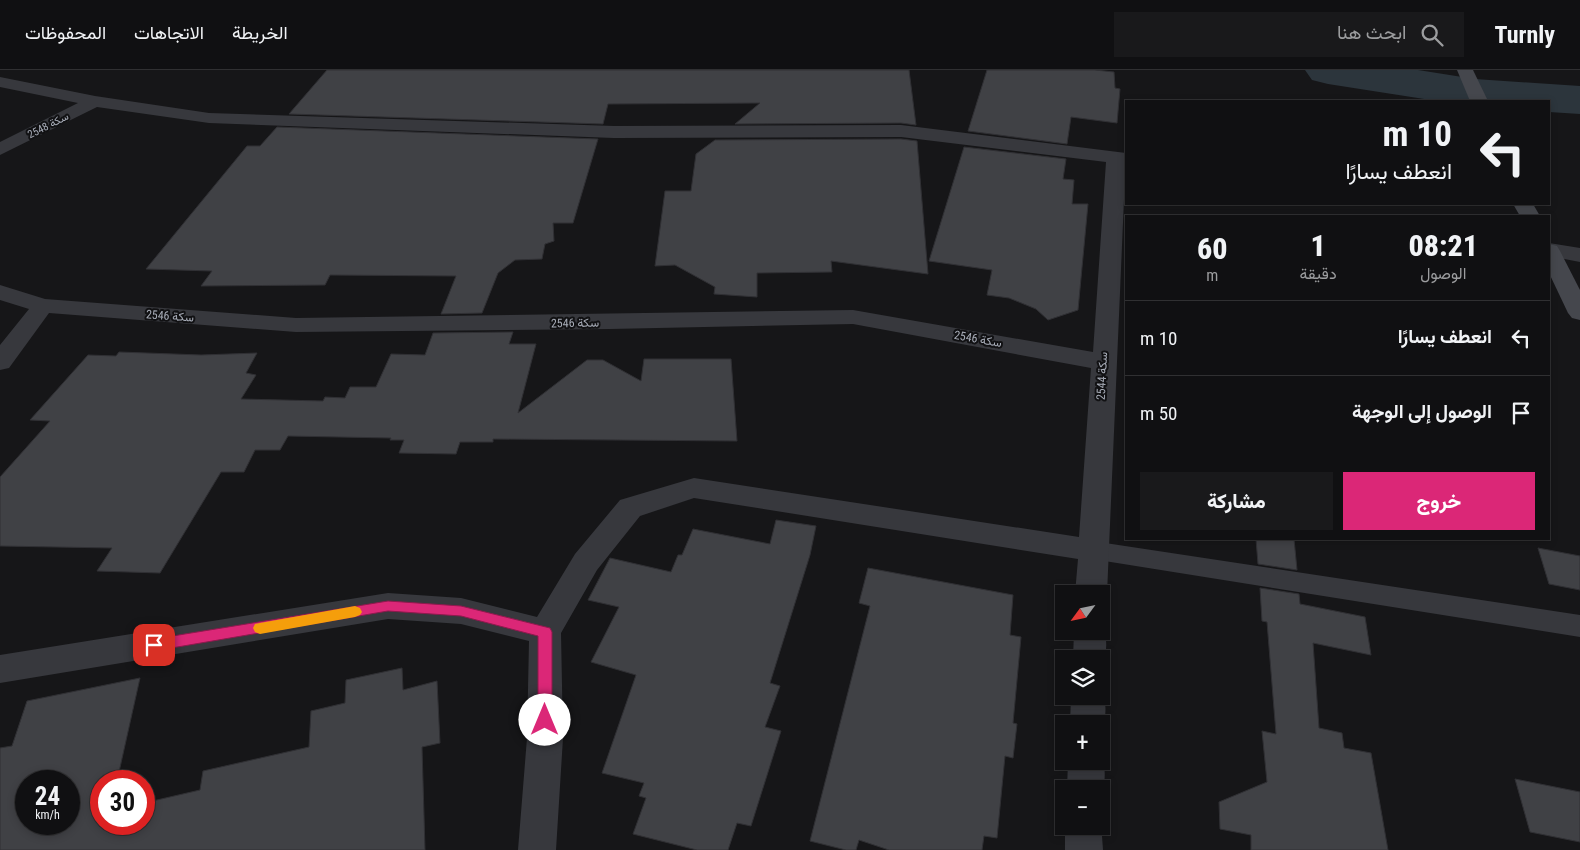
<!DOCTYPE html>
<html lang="ar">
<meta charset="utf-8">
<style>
:root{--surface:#101012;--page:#19191b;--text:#f1f3f6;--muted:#9c9d9f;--line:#303032;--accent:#db2777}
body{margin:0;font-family:"Roboto Condensed",Vazirmatn,sans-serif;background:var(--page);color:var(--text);direction:rtl;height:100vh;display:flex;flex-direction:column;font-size:19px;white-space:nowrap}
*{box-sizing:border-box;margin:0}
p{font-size:16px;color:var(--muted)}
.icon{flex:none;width:28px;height:28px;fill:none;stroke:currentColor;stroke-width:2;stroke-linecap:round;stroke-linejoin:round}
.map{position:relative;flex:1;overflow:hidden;direction:ltr}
.details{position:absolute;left:1125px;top:145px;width:425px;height:325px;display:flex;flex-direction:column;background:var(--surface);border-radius:0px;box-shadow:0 2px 8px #0003,0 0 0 1px var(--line);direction:rtl}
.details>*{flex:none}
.banner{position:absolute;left:1125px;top:30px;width:425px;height:105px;border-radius:0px;box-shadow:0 2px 8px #0003,0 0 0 1px var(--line);direction:rtl;background:#101012;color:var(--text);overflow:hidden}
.needle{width:32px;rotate:237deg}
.fabs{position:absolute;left:1055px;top:515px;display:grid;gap:10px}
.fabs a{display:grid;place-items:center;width:55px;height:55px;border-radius:0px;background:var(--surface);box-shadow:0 2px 8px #0003,0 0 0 1px var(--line);font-size:25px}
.speed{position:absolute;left:15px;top:700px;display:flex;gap:10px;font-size:25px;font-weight:700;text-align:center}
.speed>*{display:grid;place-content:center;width:65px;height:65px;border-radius:50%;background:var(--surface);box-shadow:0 2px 8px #0003,0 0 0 1px var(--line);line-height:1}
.speed small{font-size:12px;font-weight:400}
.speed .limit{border:8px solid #d22;background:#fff;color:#111}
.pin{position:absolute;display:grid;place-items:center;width:42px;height:42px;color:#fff;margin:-21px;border-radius:10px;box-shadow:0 2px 8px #0006}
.me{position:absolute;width:55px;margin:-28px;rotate:0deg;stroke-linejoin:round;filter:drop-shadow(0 0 4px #0008)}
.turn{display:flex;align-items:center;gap:18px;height:105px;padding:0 15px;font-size:22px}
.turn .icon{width:65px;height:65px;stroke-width:2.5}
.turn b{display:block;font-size:35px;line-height:42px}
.eta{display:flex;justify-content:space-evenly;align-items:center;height:85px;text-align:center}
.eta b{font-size:30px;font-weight:800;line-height:35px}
.action{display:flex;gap:10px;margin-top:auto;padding:10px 15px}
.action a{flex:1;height:58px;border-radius:0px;background:var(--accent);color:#fff;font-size:20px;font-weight:800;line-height:58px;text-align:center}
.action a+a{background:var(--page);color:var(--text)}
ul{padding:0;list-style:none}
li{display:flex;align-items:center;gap:15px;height:75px;padding:0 15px;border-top:1px solid var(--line)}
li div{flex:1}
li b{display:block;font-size:19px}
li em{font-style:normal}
header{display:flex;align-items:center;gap:30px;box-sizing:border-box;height:70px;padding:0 25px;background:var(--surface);border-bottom:1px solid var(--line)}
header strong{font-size:24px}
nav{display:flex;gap:28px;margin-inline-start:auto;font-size:18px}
.search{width:350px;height:45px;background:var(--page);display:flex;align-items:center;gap:12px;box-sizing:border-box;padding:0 18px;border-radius:0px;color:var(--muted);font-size:19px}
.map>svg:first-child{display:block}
</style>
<header>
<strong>Turnly</strong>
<div class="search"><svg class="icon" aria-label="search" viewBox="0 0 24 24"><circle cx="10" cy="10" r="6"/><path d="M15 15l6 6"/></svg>ابحث هنا</div>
<nav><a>الخريطة</a><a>الاتجاهات</a><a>المحفوظات</a></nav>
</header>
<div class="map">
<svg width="1580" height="780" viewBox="0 0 1580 780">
<rect width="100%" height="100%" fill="#161618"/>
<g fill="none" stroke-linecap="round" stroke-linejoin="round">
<path fill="#2c353c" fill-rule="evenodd" d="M1305,0H1418L1475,9L1580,16V44L1549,42V31H1437L1328,14L1312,10Z"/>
</g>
<g fill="#404145" stroke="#303034" fill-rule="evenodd">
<path d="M327,0H909L916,55L901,53L735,54L760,33L608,34L603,54L289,44Z"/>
<path d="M987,0H1095L1114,2L1115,18L1120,19L1117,53L1071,47L1067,74L968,61Z"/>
<path d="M277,57L598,69L573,153H553L554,171L545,174L542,189L515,190L498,203L482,243L441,244L456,206L330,205L325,215L201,216L212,201L146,199L247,76H260Z"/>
<path d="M901,69L917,71L928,204L831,191L832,202L757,203V227L714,224L715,217L675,195L655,196L665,121H691L696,84L715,70Z"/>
<path d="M964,77L1066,89L1063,109L1074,110L1072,134H1088L1078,240L1048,250L1036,239L1009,228L987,225L992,200L929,191Z"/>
<path d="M513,262L509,274H536L518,343L587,290H603L641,311L644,289H731L737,371L493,369V372H460L456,384L399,383L404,370H390L391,368L288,366L280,380H255L244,402H221L160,503L97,501L112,478L0,476V407L50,351L30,350L88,285L116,286L119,282L201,285L257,283L246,303L256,305L241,329L323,331L325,327L345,328L350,317H376L391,284L425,285L433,263Z"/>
<path d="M776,450L816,456L810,485L770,613L780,616L765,657L781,661L751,756L737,753L728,780H697L633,764L646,728L639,726L644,713L602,703L636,605L591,592L619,537L588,530L610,488L671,502L678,485H682L693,459L770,474Z"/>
<path d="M1256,469H1294L1297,500L1258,494Z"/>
<path d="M1538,478L1580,486V520L1549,514Z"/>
<path d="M868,498L1013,525L1010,565L1021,567L1013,653L1017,654L1013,688L1005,686L997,768L984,766L982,780H889L859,770L856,780H846L810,771L870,536L859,533Z"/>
<path d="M1260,518L1299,524L1300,534L1365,547L1371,585L1313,573L1319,658L1342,663L1344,678L1371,683L1388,780H1251V765L1220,759L1219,732L1267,712L1262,661L1276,664L1267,552L1262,551Z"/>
<path d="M402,598L403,620L437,611L440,673L422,677L425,780H0V678L12,676L27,631L140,608L117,711H101V754H144V733L200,720L203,701L309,677L311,641L345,633L346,610ZM26,711H69V754H26Z"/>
<path d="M1515,709L1580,722V772L1530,762Z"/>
</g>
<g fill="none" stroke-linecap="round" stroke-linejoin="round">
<path fill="#37383d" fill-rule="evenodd" d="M1092,471L1580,545V567L1092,489L1083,487L1080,480L1083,473Z"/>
<g fill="#37383d" fill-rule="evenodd">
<path d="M0,7L95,26L209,43L614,56L901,55L1126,83L1107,524L1101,533V524H1075L1078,489L694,428L640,446L597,500L561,563L563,668L556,780H518L527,668L529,571L461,554L388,549L0,613V585L388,523L461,528L537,547L575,484L620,430L694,408L1079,467L1091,298L853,254L610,259L296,262L49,243L9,298L0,300V275L29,239L0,230V215L45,229L296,248L853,240L1093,282L1106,92L901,67L614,68L209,53L97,37L0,85V72L78,33L0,17Z"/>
<path d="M1549,173L1580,178V192L1549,186Z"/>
<path d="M1101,552C1108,565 1108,584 1101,598V589H1073L1074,561H1101Z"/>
<path d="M1101,618C1107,630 1107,649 1101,661V654H1070L1071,626H1101Z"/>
<path d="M1101,685C1106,695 1106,714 1101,724V719H1067L1068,691H1101Z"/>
<path d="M1101,752L1103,780H1065V756H1101Z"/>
</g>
<g fill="#45474d" fill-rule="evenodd">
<path d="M1457,0H1473L1488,31H1470Z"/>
<path d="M1513,134H1533L1540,146H1520Z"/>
<path d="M1549,174L1557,176L1560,181L1580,220V250L1572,248L1568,243L1549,203Z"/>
</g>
</g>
<path fill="#db2777" stroke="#8e194d" d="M388,531L461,536L550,558L552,562V650L550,655L545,656L540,655L538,650V566L461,546L388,541L154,581L149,579L147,575L149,571L154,569Z"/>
<path fill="#f59e0b" d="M355,536L360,538L362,542L360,545L355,547L260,564L255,562L253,558L255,554L260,553Z"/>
<g text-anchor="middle" stroke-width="4" stroke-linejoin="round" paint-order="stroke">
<g font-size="11" fill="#a8adb8" stroke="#111113">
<text transform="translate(48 55) rotate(-27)" y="4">سكة 2548</text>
</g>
<g font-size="12" fill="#a8adb8" stroke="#111113">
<text transform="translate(170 246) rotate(4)" y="4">سكة 2546</text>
<text transform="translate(575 253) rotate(-1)" y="4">سكة 2546</text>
<text transform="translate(978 269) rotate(10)" y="4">سكة 2546</text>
<text transform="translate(1102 306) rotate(-87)" y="4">سكة 2544</text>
</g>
</g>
</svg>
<div class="fabs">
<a><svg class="needle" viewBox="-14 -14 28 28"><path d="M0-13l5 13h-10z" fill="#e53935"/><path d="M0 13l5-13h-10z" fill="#9c9d9f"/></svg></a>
<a><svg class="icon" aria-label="layers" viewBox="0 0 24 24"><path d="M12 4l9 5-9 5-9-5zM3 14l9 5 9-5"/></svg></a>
<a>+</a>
<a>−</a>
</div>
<div class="speed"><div>24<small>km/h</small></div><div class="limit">30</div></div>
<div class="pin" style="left:154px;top:575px;background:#d93025"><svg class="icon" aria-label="arrive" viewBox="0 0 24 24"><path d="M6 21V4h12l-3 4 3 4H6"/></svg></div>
<svg class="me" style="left:545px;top:650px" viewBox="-20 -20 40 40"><circle r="19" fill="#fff"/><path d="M0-13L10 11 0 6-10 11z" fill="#db2777"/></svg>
<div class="banner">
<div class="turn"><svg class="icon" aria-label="left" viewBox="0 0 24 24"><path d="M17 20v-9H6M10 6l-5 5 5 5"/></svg><div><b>10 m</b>انعطف يسارًا</div></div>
</div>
<section class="details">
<div class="eta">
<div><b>08:21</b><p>الوصول</p></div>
<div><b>1</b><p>دقيقة</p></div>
<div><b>60</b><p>m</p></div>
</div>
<ul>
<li><svg class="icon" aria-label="left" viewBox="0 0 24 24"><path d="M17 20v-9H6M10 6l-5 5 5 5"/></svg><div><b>انعطف يسارًا</b></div><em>10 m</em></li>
<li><svg class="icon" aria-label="arrive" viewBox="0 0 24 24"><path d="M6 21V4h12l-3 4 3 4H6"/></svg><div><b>الوصول إلى الوجهة</b></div><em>50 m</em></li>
</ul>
<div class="action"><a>خروج</a><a>مشاركة</a></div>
</section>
</div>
